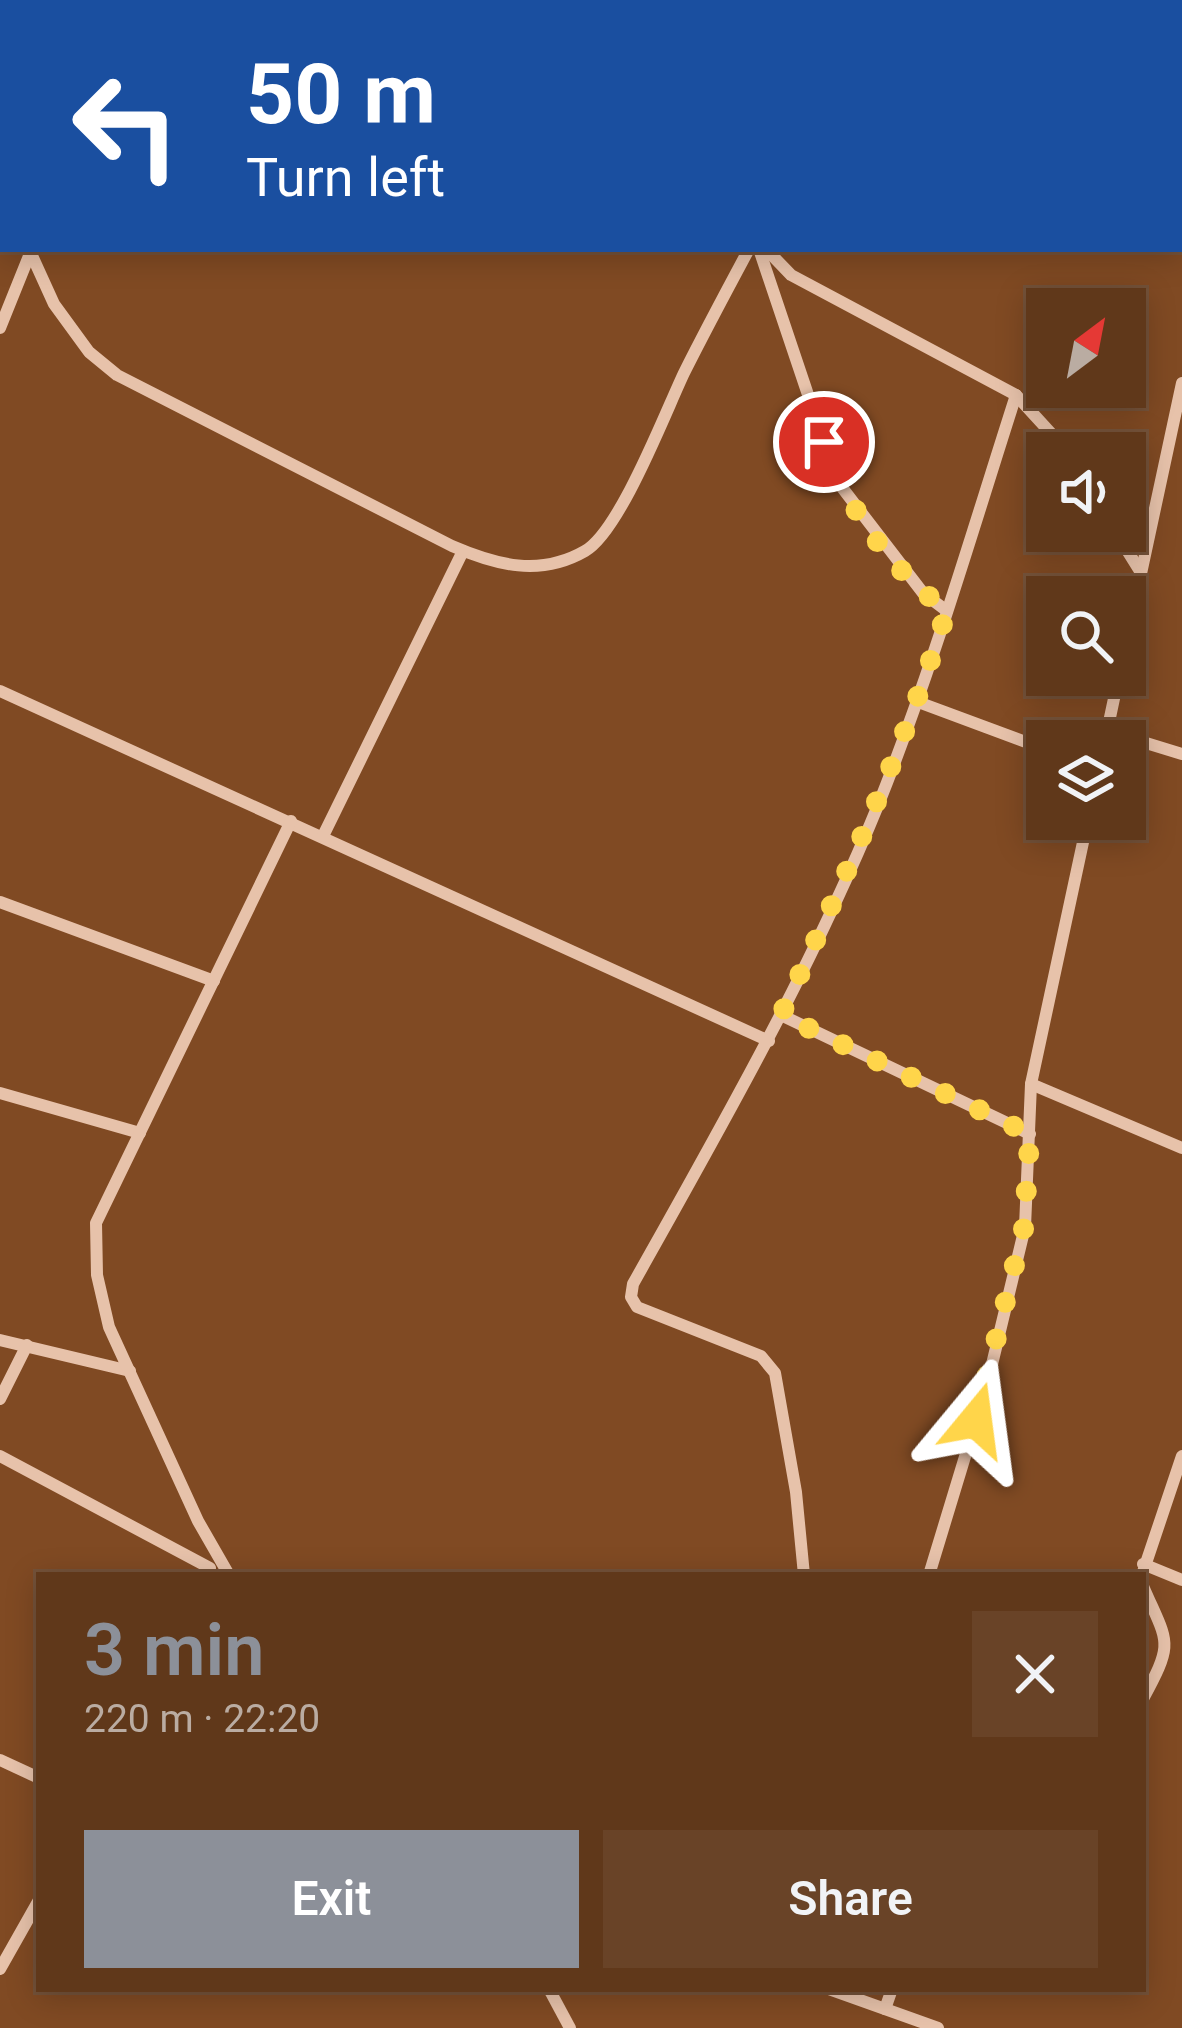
<!DOCTYPE html>
<meta charset="utf-8">
<style>
:root{--surface:#60381a;--page:#694327;--text:#f1f3f6;--muted:#baaca2;--line:#745239;--accent:#8c9099}
body{margin:0;font-family:Roboto,sans-serif;background:var(--page);color:var(--text);height:100vh;display:flex;flex-direction:column;font-size:45px;white-space:nowrap}
*{box-sizing:border-box;margin:0}
p{font-size:39px;color:var(--muted)}
.icon{flex:none;width:66px;height:66px;fill:none;stroke:currentColor;stroke-width:2;stroke-linecap:round;stroke-linejoin:round}
.map{position:relative;flex:1;overflow:hidden}
.panel{position:absolute;left:36px;top:1572px;width:1110px;height:420px;display:flex;flex-direction:column;background:var(--surface);border-radius:0px;box-shadow:0 6px 30px #0003,0 0 0 3px var(--line)}
.panel>*{flex:none}
.banner{position:absolute;left:0px;top:0px;width:1182px;height:252px;box-shadow:0 6px 30px #0003,0 0 0 3px var(--line);background:#1a4fa0;color:#fff;overflow:hidden}
.needle{width:78px;rotate:32deg}
.buttons{position:absolute;left:1026px;top:288px;display:grid;gap:24px}
.buttons a{display:grid;place-items:center;width:120px;height:120px;border-radius:0px;background:var(--surface);box-shadow:0 6px 30px #0003,0 0 0 3px var(--line);font-size:60px}
.pin{position:absolute;display:grid;place-items:center;width:102px;height:102px;color:#fff;margin:-51px;border:6px solid #fff;border-radius:50%;box-shadow:0 3px 12px #0007}
.me{position:absolute;width:132px;margin:-66px;rotate:16deg;stroke-linejoin:round;filter:drop-shadow(0 0 9px #0008)}
.turn{display:flex;align-items:center;gap:42px;height:252px;padding:0 48px;font-size:54px}
.turn .icon{width:156px;height:156px;stroke-width:2.5}
.turn b{display:block;font-size:84px;line-height:102px}
.round{display:grid;place-items:center;flex:none;width:126px;height:126px;border-radius:0px;background:var(--page)}
.head{display:flex;align-items:center;justify-content:space-between;height:204px;padding:0 48px}
h1{font-size:72px;font-weight:600;line-height:90px;color:var(--accent)}
.action{display:flex;gap:24px;margin-top:auto;padding:24px 48px}
.action a{flex:1;height:138px;border-radius:0px;background:var(--accent);color:#fff;font-size:48px;font-weight:600;line-height:138px;text-align:center}
.action a+a{background:var(--page);color:var(--text)}
.map>svg:first-child{display:block}
</style>
<div class="map">
<svg width="1182" height="2028" viewBox="0 0 1182 2028">
<rect width="100%" height="100%" fill="#804a23"/>
<g fill="none" stroke-linecap="round" stroke-linejoin="round">
<g stroke="#e7c2aa" stroke-width="12">
<path d="M450,0L456,3"/>
<path d="M173,3L175,0"/>
<path d="M0,234L3,235"/>
<path d="M29,249L54,304L89,352L117,375L452,546C496,565 540,577 585,551C620,531 665,413 684,373C705,331 727,290 749,249"/>
<path d="M759,249L837,481L923,593L947,611"/>
<path d="M766,249L791,275L1016,395L1069,453"/>
<path d="M0,328L31,251"/>
<path d="M1115,531L1140,571"/>
<path d="M1125,648L1182,383"/>
<path d="M0,691L769,1041"/>
<path d="M918,702L1047,750"/>
<path d="M1107,731L1182,754"/>
<path d="M1105,741L1119,675"/>
<path d="M323,836L463,551"/>
<path d="M0,902L214,981"/>
<path d="M781,1015L1030,1134"/>
<path d="M1031,1084L1182,1148"/>
<path d="M0,1093L140,1133"/>
<path d="M0,1340L130,1371"/>
<path d="M0,1399L27,1345"/>
<path d="M0,1456L210,1568"/>
<path d="M1143,1564L1182,1580"/>
<path d="M229,1575L198,1521L109,1327L97,1275L96,1223L291,821"/>
<path d="M804,1575L796,1492L775,1373L761,1356L637,1307L631,1297L633,1284C721,1127 811,970 879,803C932,670 972,532 1016,395"/>
<path d="M929,1575L988,1381L1025,1227L1031,1084L1088,819"/>
<path d="M1142,1575L1182,1456"/>
<path d="M1143,1586C1168,1644 1175,1640 1143,1699"/>
<path d="M0,1760L39,1778"/>
<path d="M0,1969L39,1900"/>
<path d="M549,1989L570,2028"/>
<path d="M829,1989L938,2028"/>
<path d="M885,2009L892,1989"/>
</g>
</g>
<g fill="none" stroke-linecap="round" stroke-linejoin="round">
<path stroke="#ffd54a" stroke-width="21" stroke-dasharray="0 37.8" d="M824,442C845,505 892,572 947,610C903,751 843,882 781,1015L1030,1134L1024,1227L976,1420"/>
</g>
</svg>
<div class="buttons">
<a><svg class="needle" viewBox="-14 -14 28 28"><path d="M0-13l5 13h-10z" fill="#e53935"/><path d="M0 13l5-13h-10z" fill="#baaca2"/></svg></a>
<a><svg class="icon" aria-label="sound" viewBox="0 0 24 24"><path d="M4 9h4l5-4v14l-5-4H4zM17 9q2 3 0 6"/></svg></a>
<a><svg class="icon" aria-label="search" viewBox="0 0 24 24"><circle cx="10" cy="10" r="6"/><path d="M15 15l6 6"/></svg></a>
<a><svg class="icon" aria-label="layers" viewBox="0 0 24 24"><path d="M12 4l9 5-9 5-9-5zM3 14l9 5 9-5"/></svg></a>
</div>
<div class="pin" style="left:824px;top:442px;background:#d93025"><svg class="icon" aria-label="arrive" viewBox="0 0 24 24"><path d="M6 21V4h12l-3 4 3 4H6"/></svg></div>
<svg class="me" style="left:976px;top:1420px" viewBox="-20 -20 40 40"><path d="M0-17L14 15 0 8-14 15z" fill="#ffd54a" stroke="#fff" stroke-width="4"/></svg>
<div class="banner">
<div class="turn"><svg class="icon" aria-label="left" viewBox="0 0 24 24"><path d="M17 20v-9H6M10 6l-5 5 5 5"/></svg><div><b>50 m</b>Turn left</div></div>
</div>
<section class="panel">
<div class="head"><div><h1>3 min</h1><p>220 m · 22:20</p></div><a class="round"><svg class="icon" aria-label="close" viewBox="0 0 24 24"><path d="M6 6l12 12M18 6L6 18"/></svg></a></div>
<div class="action"><a>Exit</a><a>Share</a></div>
</section>
</div>
